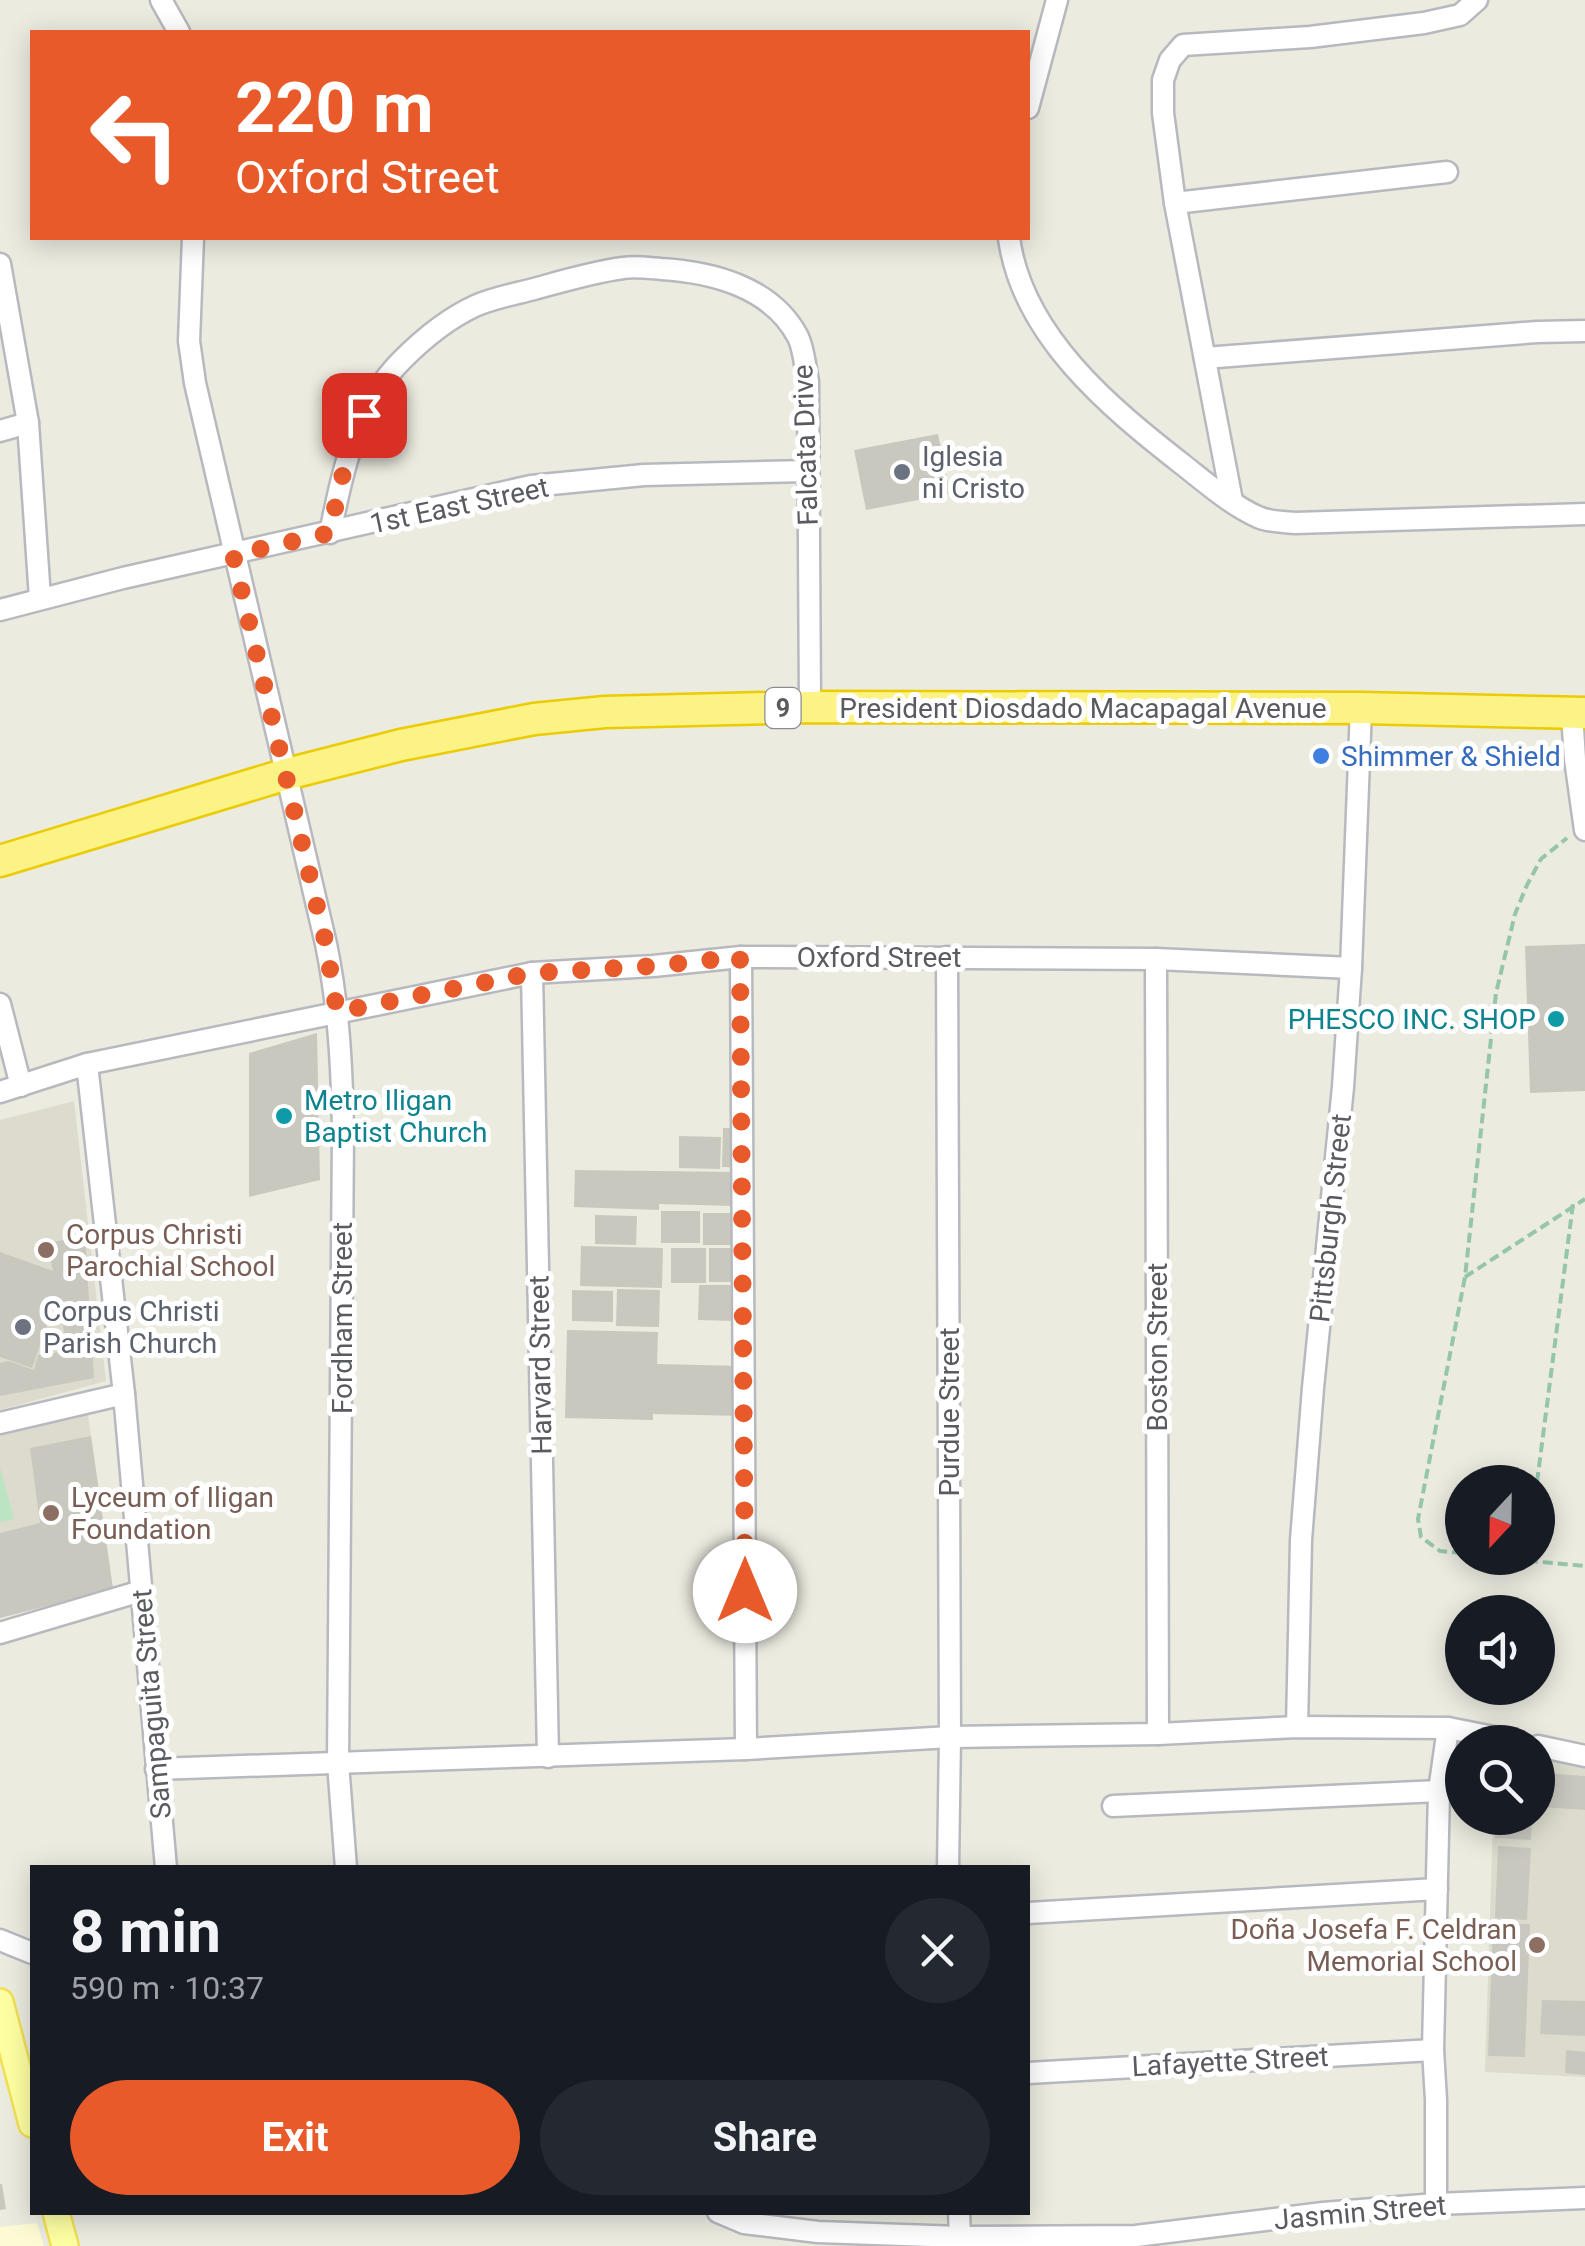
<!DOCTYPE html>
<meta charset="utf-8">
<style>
:root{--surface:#171b24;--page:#242831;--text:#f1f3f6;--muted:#9ea1a6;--accent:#e85a29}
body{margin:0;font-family:Roboto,sans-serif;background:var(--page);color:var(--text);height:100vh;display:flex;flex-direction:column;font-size:38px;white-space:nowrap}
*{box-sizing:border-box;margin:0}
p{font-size:32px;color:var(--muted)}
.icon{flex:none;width:55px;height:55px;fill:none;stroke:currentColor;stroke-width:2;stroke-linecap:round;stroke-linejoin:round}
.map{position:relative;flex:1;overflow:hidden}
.sheet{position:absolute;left:30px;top:1865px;width:1000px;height:350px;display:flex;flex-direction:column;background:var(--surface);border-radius:0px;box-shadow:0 5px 25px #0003}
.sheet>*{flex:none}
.top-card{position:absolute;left:30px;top:30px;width:1000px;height:210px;border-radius:0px;box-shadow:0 5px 25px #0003;background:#e85a29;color:#fff;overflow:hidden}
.needle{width:65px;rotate:202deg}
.controls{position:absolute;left:1445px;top:1465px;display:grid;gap:20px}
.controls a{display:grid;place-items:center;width:110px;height:110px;border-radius:50%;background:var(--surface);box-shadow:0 5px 25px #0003;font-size:50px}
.pin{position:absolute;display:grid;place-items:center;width:85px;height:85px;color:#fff;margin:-42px;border-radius:20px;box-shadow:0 5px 15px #0006}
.me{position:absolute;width:110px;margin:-55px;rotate:0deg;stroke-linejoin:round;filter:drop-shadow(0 0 8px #0008)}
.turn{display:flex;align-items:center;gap:35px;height:210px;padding:0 40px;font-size:45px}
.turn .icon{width:130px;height:130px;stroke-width:2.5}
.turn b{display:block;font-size:70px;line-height:85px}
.round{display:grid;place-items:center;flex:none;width:105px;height:105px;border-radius:52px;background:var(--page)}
.overview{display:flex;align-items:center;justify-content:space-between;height:170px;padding:0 40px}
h1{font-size:60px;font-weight:700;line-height:75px}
.action{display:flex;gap:20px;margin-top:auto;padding:20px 40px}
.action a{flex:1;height:115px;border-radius:60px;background:var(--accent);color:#fff;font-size:40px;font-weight:700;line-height:115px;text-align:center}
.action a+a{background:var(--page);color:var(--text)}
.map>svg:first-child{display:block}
</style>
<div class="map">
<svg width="1585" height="2246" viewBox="0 0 1585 2246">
<rect width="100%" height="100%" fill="#ecebe0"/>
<path fill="#fdfbd3" d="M37,2223L44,2246H0V2227Z"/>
<g fill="#dcdbce">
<path d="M74,1101L106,1381L0,1410V1120Z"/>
<path d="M88,1415L113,1589L0,1618V1436Z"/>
<path d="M1538,1756L1585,1767V2077L1485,2072L1493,1818H1538Z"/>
</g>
<path fill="#bce4c3" d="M0,1467L14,1519L0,1522Z"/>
<g fill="#c9c8bf">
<path d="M938,434L950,494L866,510L854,450Z"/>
<path d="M1585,944V1091L1530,1093L1525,946Z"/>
<path d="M317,1033L320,1180L249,1197V1053Z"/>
<path d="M723,1128H749L748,1168L722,1167Z"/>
<path d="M679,1136L721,1137L720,1169L679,1168Z"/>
<path d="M575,1170L736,1172L735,1206L659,1204V1210L574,1207Z"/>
<rect x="661" y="1211" width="39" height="32"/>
<path d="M703,1213H741L740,1245H703Z"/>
<path d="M595,1215L637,1216L636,1245L595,1244Z"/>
<path d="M85,1236L94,1378L0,1396V1363L8,1361L34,1370L38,1355L68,1351L57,1296L32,1368L0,1357V1252L53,1271L47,1243Z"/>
<path d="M581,1246L663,1248L662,1288L580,1286Z"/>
<rect x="671" y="1248" width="35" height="35"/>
<rect x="709" y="1248" width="26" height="34"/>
<path d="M699,1285H734V1321L698,1320Z"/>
<path d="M617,1289L660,1290L659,1327L616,1326Z"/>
<path d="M572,1290L613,1291V1322L572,1321Z"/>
<path d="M567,1330L658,1332L657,1364L743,1366L742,1416L653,1414V1420L565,1418Z"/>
<path d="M91,1436L113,1589L0,1618V1533L40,1523L30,1448Z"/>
<path d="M1542,1773L1585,1776V1810L1540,1807Z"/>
<path d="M1496,1818H1532L1531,1840L1495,1838Z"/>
<path d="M1498,1846L1531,1848L1527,1920L1495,1918Z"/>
<path d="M1493,1923L1530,1924L1525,2057L1488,2056Z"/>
<path d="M1542,2000L1585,2001V2036L1540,2034Z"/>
<path d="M1566,2050L1585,2052V2075L1565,2073Z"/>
<path d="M0,2184H2L6,2209L0,2210Z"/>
</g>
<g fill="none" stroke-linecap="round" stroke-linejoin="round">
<g stroke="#b8b9bf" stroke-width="25">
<g id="minor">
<path d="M161,0L179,32"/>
<path d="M1028,108L1057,0"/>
<path d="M1175,203L1447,172"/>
<path d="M193,238L189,341L195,383L326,944C339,1007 342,1069 343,1133L338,1763L346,1868"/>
<path d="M1009,238C1022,335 1109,407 1182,464C1205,482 1231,505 1258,517C1269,522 1284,522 1295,523L1585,514"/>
<path d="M0,264L28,423L40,598"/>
<path d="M1205,358L1537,332L1585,331"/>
<path d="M0,431L28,423"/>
<path d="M1232,501L1175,203L1163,113V80L1170,60L1183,45L1310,37L1424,23L1460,15L1477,0"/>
<path d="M330,533C343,471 355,407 402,360C422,340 449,318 475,306C493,298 515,294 534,289C563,281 593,272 623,268C635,266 649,268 661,269C712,272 772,287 798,337C804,349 805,367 808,381L810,707"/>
<path d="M0,610L123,578L531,486L644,475L807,471"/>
<path d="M1572,714L1575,759L1585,830"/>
<path d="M741,957L746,1749"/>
<path d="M947,957L950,1737L948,1868"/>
<path d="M1156,959L1158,1734"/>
<path d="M532,973L548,1757"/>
<path d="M0,1004L21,1086"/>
<path d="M87,1064L124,1394L166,1868"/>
<path d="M0,1092L87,1064L532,973L653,966L741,957L1156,959L1351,968"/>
<path d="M0,1423L124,1394"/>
<path d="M0,1633L141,1591"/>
<path d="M1297,1727L1301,1540L1313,1388L1343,1087L1351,968L1361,708"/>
<path d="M1538,1746L1585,1756"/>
<path d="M156,1769L746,1749L950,1737L1158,1734L1297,1727L1448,1728L1519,1742"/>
<path d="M1113,1806L1439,1791"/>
<path d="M1028,1913L1437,1889"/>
<path d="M0,1940L32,1953"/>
<path d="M1028,2073L1433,2050"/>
<path d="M1436,2204V2100L1433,2050L1439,1791L1448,1728"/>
<path d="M718,2212L744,2223L818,2232L960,2237L1136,2236L1323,2213L1436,2204L1585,2198"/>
<path d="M959,2212L960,2237"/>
</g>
</g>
<g stroke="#f1e054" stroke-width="30">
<g id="major">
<path d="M0,2002L32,2124"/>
<path d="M56,2212L65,2246"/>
</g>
</g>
<g stroke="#ebcb01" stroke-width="35">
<path id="highway" d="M0,861L287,774L401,745L534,719L605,712L810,707L1361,708L1585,713"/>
</g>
<g stroke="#95c5ab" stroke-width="4" stroke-dasharray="10 5" stroke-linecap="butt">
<path d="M1465,1277L1585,1199"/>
<path d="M1537,1482L1573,1204"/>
<path d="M1462,1553L1440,1551L1421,1537L1418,1519L1465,1277L1496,993L1515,914L1527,885L1541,859L1567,838"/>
<path d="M1498,1558L1585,1566"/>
</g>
<use href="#minor" stroke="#fff" stroke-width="20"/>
<use href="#major" stroke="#feffa2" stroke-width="25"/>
<use href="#highway" stroke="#fcf386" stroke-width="30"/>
</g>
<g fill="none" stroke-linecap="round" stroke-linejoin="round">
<path stroke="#e85a29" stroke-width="18" stroke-dasharray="0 32.4" d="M364,415C346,453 338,492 330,533L233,555L326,944L337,1012L532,973L653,966L740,957L745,1591"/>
</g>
<g fill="#6b7280" stroke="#fff" stroke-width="4">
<circle cx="902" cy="472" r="10"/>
<circle cx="23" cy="1327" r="10"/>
</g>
<circle fill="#3f7fe0" stroke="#fff" stroke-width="4" cx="1321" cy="756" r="10"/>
<g fill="#0f9aa8" stroke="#fff" stroke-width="4">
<circle cx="1556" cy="1019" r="10"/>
<circle cx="284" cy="1116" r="10"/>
</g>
<g fill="#8d6e63" stroke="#fff" stroke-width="4">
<circle cx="46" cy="1250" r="10"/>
<circle cx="51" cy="1513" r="10"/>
<circle cx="1537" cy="1945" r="10"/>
</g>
<g text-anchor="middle" stroke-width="10" stroke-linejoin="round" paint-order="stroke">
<rect fill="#fff" stroke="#8b8c90" stroke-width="2.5" x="765.5" y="688" width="35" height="40" rx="8"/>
<g font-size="25" font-weight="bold" fill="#595b61">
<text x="783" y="717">9</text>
</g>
<g font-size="28" fill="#595b61" stroke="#fff">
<text transform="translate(805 445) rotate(-92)" y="10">Falcata Drive</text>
<text transform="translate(459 505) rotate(-12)" y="10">1st East Street</text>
<text x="1083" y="718">President Diosdado Macapagal Avenue</text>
<text x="879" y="967">Oxford Street</text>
<text transform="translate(1330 1218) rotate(-84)" y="10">Pittsburgh Street</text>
<text transform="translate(342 1318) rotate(-90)" y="10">Fordham Street</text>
<text transform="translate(1157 1347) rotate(-90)" y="10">Boston Street</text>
<text transform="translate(540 1365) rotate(-91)" y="10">Harvard Street</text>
<text transform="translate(949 1412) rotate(-90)" y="10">Purdue Street</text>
<text transform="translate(151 1704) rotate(-95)" y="10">Sampaguita Street</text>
<text transform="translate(1230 2061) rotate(-3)" y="10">Lafayette Street</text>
<text transform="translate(1360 2212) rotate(-5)" y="10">Jasmin Street</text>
</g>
<g font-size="28" fill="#5b616d" stroke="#fff" text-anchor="start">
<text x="922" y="466">Iglesia<tspan x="922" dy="32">ni Cristo</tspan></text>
<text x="43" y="1321">Corpus Christi<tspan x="43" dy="32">Parish Church</tspan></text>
</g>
<g font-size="28" fill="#366cbe" stroke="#fff" text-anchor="start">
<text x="1341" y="766">Shimmer &amp; Shield</text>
</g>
<g font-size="28" fill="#0d838f" stroke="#fff" text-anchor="end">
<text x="1536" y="1029">PHESCO INC. SHOP</text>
<text x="304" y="1110" text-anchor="start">Metro Iligan<tspan x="304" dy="32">Baptist Church</tspan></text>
</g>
<g font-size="28" fill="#785e54" stroke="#fff" text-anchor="start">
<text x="66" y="1244">Corpus Christi<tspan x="66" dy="32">Parochial School</tspan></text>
<text x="71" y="1507">Lyceum of Iligan<tspan x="71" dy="32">Foundation</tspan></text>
<text x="1517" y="1939" text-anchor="end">Doña Josefa F. Celdran<tspan x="1517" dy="32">Memorial School</tspan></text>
</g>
</g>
</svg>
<div class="controls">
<a><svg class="needle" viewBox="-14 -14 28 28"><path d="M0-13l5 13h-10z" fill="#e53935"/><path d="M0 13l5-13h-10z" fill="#9ea1a6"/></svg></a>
<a><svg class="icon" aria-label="sound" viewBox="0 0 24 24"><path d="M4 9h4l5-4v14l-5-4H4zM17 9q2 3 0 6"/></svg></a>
<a><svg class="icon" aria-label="search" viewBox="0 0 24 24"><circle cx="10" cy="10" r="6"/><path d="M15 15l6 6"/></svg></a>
</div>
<div class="pin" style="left:364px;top:415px;background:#d93025"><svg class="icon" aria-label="arrive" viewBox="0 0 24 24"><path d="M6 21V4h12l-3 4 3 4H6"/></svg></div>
<svg class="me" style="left:745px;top:1591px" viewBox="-20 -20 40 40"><circle r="19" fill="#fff"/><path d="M0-13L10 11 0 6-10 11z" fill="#e85a29"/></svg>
<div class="top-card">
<div class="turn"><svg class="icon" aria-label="left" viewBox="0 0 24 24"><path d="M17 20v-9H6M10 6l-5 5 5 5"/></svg><div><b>220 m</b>Oxford Street</div></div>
</div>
<section class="sheet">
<div class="overview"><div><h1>8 min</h1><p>590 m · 10:37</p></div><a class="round"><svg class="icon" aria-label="close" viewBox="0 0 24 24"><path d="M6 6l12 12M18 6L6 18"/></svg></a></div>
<div class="action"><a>Exit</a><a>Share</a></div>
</section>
</div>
